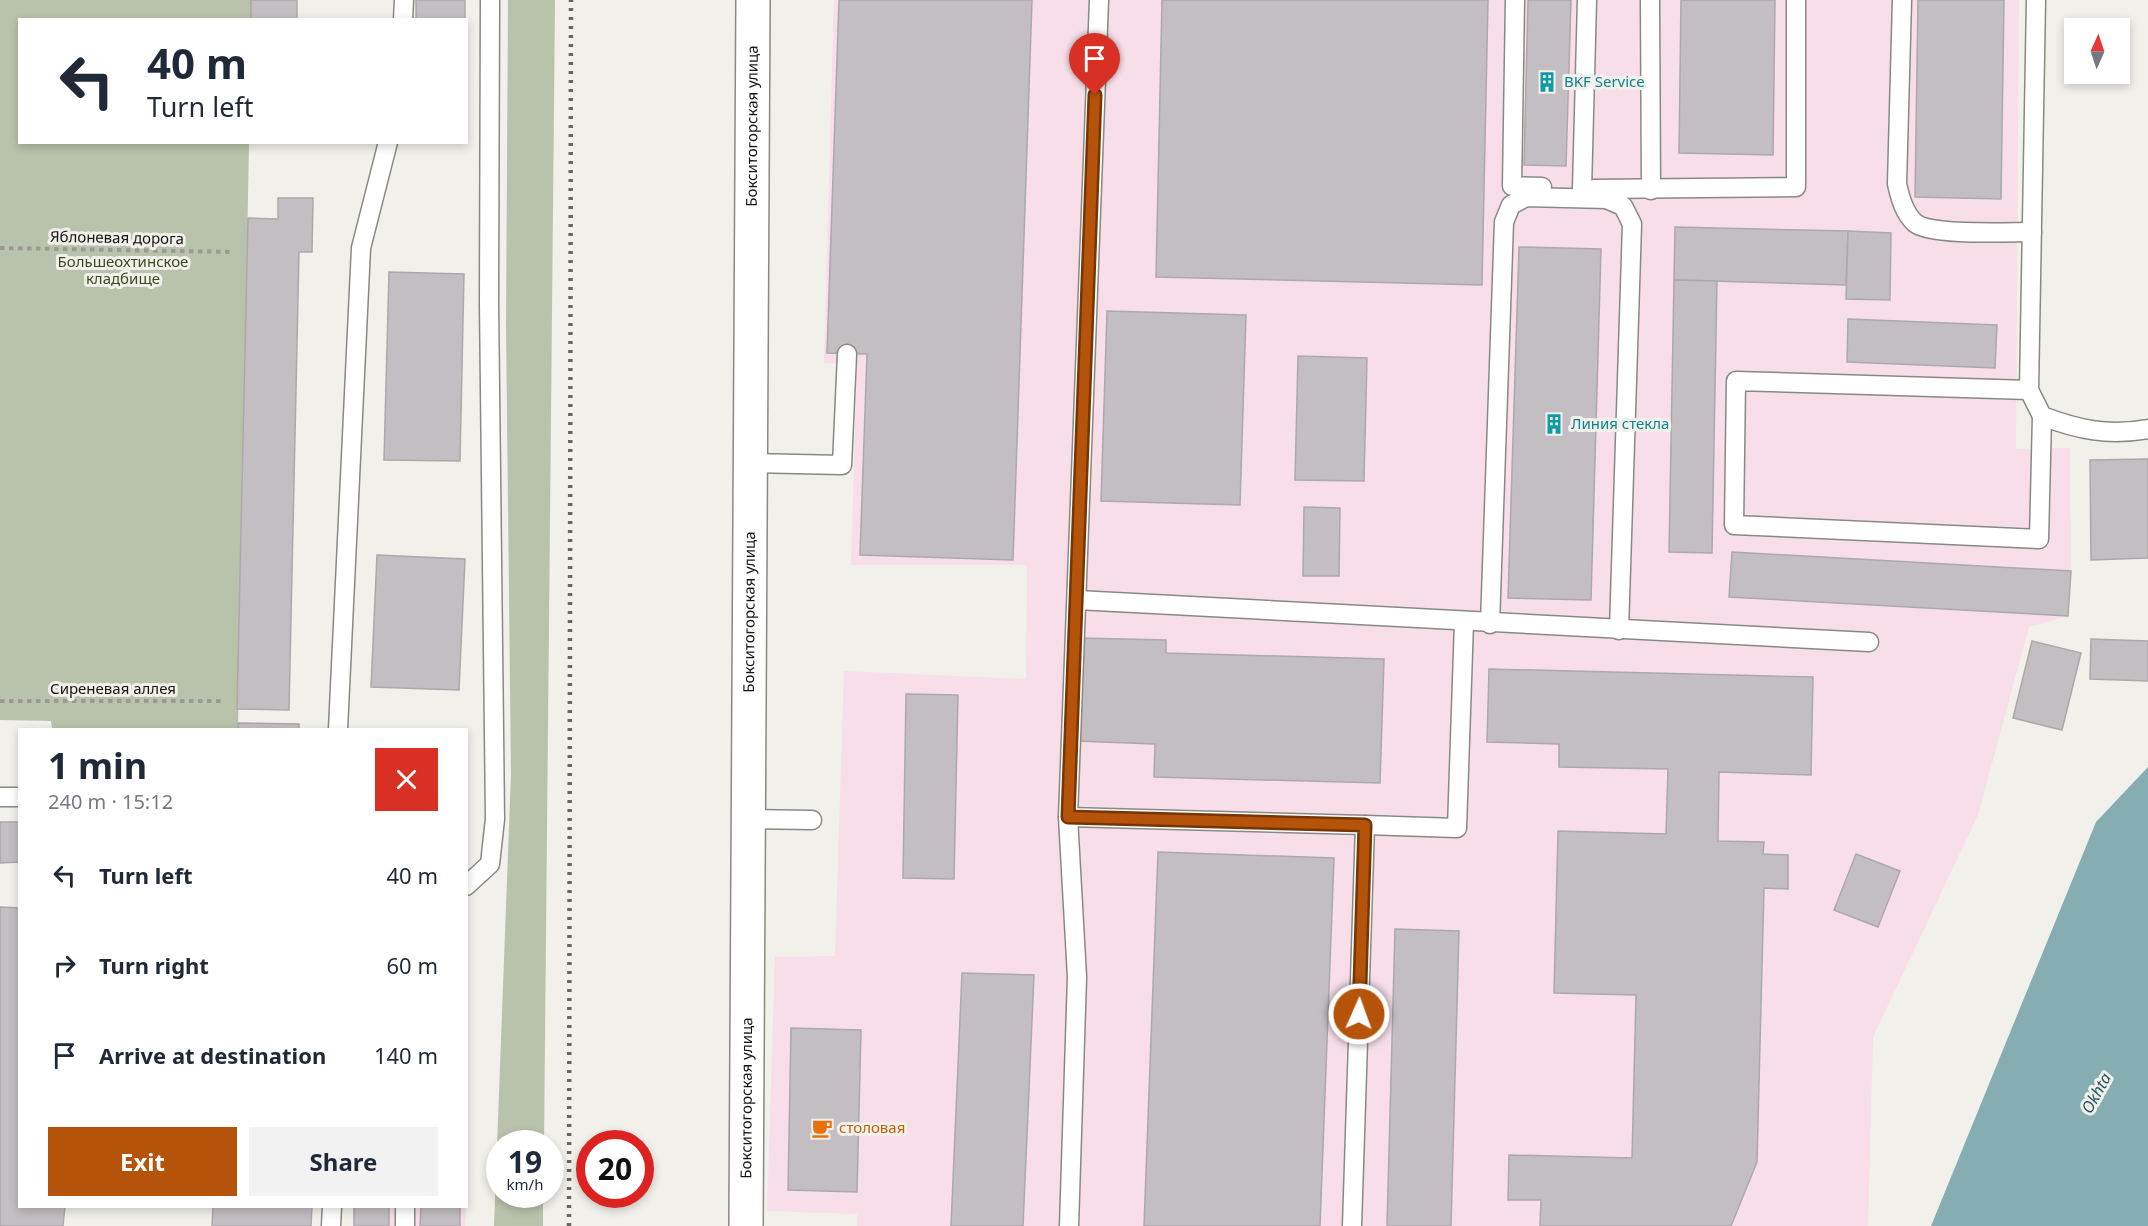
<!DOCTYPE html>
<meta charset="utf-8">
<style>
:root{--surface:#fff;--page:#f2f2f3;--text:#1f2937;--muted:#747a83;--accent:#b45309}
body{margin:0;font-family:"Noto Sans",sans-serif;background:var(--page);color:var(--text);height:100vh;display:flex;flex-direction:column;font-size:22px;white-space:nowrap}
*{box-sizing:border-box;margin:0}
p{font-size:20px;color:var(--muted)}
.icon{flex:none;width:33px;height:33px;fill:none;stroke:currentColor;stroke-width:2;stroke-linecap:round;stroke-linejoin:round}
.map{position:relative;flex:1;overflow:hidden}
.panel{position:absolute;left:18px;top:728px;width:450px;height:480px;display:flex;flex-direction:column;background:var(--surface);border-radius:0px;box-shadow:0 3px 9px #0003}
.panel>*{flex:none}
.top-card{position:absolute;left:18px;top:18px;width:450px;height:126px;border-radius:0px;box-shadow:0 3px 9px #0003;background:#fff;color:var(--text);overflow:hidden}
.needle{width:39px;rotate:3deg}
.tools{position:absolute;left:2064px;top:18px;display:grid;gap:12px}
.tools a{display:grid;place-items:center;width:66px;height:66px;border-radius:0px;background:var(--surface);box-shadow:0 3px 9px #0003;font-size:30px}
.speed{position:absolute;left:486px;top:1130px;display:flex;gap:12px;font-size:30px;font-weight:700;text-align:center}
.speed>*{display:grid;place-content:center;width:78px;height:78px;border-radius:50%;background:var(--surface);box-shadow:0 3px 9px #0003;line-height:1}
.speed small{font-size:15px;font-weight:400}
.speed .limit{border:9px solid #d22;background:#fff;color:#111}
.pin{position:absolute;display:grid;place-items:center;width:51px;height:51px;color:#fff;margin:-62px -26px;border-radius:50% 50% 50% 0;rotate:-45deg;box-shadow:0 0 6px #0007}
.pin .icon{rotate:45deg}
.me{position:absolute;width:66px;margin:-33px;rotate:2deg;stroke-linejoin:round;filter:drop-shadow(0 0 4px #0008)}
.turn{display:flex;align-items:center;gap:21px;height:126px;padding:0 30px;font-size:27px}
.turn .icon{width:78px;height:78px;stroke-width:2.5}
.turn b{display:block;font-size:42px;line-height:51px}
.round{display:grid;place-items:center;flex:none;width:63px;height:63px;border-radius:0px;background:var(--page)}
.overview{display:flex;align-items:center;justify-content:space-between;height:102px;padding:0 30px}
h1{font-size:36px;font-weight:700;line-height:45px}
.cta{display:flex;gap:12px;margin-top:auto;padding:12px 30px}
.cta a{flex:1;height:69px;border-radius:0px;background:var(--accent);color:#fff;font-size:24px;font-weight:700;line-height:69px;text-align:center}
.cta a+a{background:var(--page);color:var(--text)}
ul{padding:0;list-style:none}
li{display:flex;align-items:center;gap:18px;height:90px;padding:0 30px}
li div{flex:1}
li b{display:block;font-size:22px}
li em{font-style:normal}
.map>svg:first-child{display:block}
</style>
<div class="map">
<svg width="2148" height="1226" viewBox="0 0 2148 1226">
<rect width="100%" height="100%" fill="#f1f0eb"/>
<g fill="#f7dee9">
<path d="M834,0H2019L2016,449L2070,448L2071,571L2068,616L2029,627L1978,815L1873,1037L1868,1226H857V1214L767,1211L775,957L835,956L844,671L1026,679L1027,565H851L857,364L824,363Z"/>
<path d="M353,1206H466L465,1226H353Z"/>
</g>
<g fill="#b9c2ab">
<path d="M0,0H251V19L20,20V142L249,143L238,729H52L51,721L0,720Z"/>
<path d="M508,0H555L544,1143H500V1194H543V1226H494L511,774L506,326Z"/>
</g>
<path fill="#86aeb2" d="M2148,767V1226H1931L2096,822Z"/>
<g fill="#c3bec1" stroke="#ada8ab" stroke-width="1.5">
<rect x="251" y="0" width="46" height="20"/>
<rect x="416" y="0" width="49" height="20"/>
<path d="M839,0H1032L1013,560L860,555L867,354L827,353Z"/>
<path d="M1162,0H1488L1482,285L1156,277Z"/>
<path d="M1528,0H1571L1566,166L1524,165Z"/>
<path d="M1681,0H1775L1773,155L1679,153Z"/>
<path d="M1918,0H2004L2001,199L1915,197Z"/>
<path d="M278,198H313L312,252H299L289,710L237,709L248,218L278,219Z"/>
<path d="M1675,227L1848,231L1846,285L1674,280Z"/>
<path d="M1848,231L1891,233L1890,300L1846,299Z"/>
<path d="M1519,247L1601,249L1591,600L1508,598Z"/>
<path d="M389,272L464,274L460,461L384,460Z"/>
<path d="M1674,280L1717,281L1712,553L1669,552Z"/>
<path d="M1107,311L1246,315L1240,505L1101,501Z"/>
<path d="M1848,319L1997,325L1995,368L1847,362Z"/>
<path d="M1298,356L1367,358L1364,481L1295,480Z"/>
<path d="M2148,459V558L2091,560L2090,460Z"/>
<path d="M1304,507L1340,508L1339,576H1303Z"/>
<path d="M1732,552L2071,571L2068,616L1729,597Z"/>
<path d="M377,555L465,559L459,690L371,687Z"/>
<path d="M1080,638L1166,640V653L1384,659L1380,783L1154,777L1155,744L1077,741Z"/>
<path d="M2091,639L2148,641V681L2090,679Z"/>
<path d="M2032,641L2081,653L2062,730L2013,718Z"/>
<path d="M1489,669L1813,677L1811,775L1719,772L1718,841L1764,842L1763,854L1788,855V889L1764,888L1757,1162L1731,1226H1540L1541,1200H1508L1509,1155L1632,1158L1636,995L1554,993L1558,831L1666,834L1668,769L1559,767V744L1487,742Z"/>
<path d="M906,694L958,695L954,879L903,878Z"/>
<path d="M238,723L299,724V729H238Z"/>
<path d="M0,822H20V862L0,863Z"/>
<path d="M1158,852L1334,858L1320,1226H1144Z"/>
<path d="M1856,854L1900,871L1878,927L1834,910Z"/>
<path d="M0,907L20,908V1206H65L63,1226H0Z"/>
<path d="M1395,929L1459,931L1451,1226H1387Z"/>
<path d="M962,973L1034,975L1023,1226H951Z"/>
<path d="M791,1028L861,1030L857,1192L788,1190Z"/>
<path d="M213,1206H312L311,1226H212Z"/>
<rect x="354" y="1206" width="35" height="20"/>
<path d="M421,1206H460V1226H420Z"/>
</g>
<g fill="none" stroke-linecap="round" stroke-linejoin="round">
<g stroke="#898984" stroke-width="21">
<g id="lane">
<path d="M1515,0L1512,186L1542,187"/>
<path d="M1650,0L1651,190"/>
<path d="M1902,0L1897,184C1900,197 1904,213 1915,223C1931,236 2008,232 2032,232"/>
<path d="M2036,0L2029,390L2042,416C2079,430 2108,436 2148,429"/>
<path d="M403,20L404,0"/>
<path d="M1582,189L1587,0"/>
<path d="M1594,189L1796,187V0"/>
<path d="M2029,390L1736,381L1734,525L2039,539L2042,416"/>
<path d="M749,463L842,465L847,354"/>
<path d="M1077,600L1869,642"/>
<path d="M1490,624L1504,222L1511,205L1526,197L1606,199L1623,206L1632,224L1619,630"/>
<path d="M338,729L361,248L388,142"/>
<path d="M0,797H20"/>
<path d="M1068,817L1365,825L1352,1226"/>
<path d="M748,819L812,820"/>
<path d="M1365,825L1457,828L1464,622"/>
<path d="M466,886L490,864L495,819L489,302L490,0"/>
<path d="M331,1226L332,1206"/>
<path d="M405,1226V1206"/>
<path d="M1069,1226L1077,977L1068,817L1099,0"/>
</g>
</g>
<g stroke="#898984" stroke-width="36">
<g id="street">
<path id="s1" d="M746,1226L753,0"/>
</g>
</g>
<g stroke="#9a9995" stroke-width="4" stroke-dasharray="4.5 4.5" stroke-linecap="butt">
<path d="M0,248L234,252"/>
<path d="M0,701H225"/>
</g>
<use href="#lane" stroke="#fff" stroke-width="18"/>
<use href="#street" stroke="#fff" stroke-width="33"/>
<path stroke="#676663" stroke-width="4.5" stroke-dasharray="3 6" stroke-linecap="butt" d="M569,1226L571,0"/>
</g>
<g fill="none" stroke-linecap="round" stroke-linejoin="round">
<g stroke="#753606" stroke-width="15">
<path id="route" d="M1095,95L1068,817L1365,825L1359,1014"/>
</g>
<use href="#route" stroke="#b45309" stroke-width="10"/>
</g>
<defs>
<g id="building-bare" transform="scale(1.62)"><path d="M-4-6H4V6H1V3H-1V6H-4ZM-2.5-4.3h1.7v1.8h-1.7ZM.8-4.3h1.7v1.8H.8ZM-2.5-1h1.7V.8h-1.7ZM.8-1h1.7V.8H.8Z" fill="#0f9aa8" stroke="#f1f0eb" stroke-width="2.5" paint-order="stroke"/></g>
<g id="cafe-bare" transform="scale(1.62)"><path d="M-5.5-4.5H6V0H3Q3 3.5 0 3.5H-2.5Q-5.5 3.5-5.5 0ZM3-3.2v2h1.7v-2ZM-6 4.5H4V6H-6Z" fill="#e8710a" stroke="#f1f0eb" stroke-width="2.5" paint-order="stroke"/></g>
</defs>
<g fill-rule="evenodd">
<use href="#building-bare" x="1547" y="82"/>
<use href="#building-bare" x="1554" y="424"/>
<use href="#cafe-bare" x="822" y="1128"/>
</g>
<g text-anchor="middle" stroke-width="6" stroke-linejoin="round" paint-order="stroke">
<g font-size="15" fill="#0d838f" stroke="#f1f0eb" text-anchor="start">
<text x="1564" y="87">BKF Service</text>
<text x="1571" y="429">Линия стекла</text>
</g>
<g font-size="15" fill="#161514" stroke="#f1f0eb">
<text dy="5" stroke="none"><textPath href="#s1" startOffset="1100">Бокситогорская улица</textPath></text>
<text transform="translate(117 238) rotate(1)" y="5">Яблоневая дорога</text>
<text dy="5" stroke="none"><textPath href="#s1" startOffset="614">Бокситогорская улица</textPath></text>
<text x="113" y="694">Сиреневая аллея</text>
<text dy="5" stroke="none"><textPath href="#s1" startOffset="128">Бокситогорская улица</textPath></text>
</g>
<g font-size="15" fill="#394a1a" stroke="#f1f0eb">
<text x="123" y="267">Большеохтинское<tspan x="123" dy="17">кладбище</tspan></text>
</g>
<g font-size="15" fill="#c56008" stroke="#f1f0eb" text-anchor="start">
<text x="839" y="1133">столовая</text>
</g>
<g font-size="16" font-style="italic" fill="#1c565a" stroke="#f1f0eb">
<text transform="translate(2096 1093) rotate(-61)" y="6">Okhta</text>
</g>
</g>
</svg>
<div class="tools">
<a><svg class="needle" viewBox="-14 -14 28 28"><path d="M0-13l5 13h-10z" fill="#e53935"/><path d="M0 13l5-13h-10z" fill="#747a83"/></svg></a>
</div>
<div class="speed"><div>19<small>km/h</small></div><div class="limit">20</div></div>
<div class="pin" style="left:1095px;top:95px;background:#d93025"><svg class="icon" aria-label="arrive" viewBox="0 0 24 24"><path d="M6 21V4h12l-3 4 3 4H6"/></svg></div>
<svg class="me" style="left:1359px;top:1014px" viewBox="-20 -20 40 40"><circle r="17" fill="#b45309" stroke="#fff" stroke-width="3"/><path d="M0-11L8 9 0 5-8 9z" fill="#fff"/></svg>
<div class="top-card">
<div class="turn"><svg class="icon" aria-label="left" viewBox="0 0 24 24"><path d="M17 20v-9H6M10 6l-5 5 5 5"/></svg><div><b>40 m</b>Turn left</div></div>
</div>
<section class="panel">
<div class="overview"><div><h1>1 min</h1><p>240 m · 15:12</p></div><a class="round" style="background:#d93025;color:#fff"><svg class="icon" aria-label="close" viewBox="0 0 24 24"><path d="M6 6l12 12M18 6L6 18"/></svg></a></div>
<ul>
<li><svg class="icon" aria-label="left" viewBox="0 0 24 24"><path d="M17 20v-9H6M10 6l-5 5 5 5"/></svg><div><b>Turn left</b></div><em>40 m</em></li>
<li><svg class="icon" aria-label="right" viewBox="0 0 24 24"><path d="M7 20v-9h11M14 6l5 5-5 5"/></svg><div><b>Turn right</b></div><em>60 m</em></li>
<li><svg class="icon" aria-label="arrive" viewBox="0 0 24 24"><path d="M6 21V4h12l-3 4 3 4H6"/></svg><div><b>Arrive at destination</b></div><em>140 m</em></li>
</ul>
<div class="cta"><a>Exit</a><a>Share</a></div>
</section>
</div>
